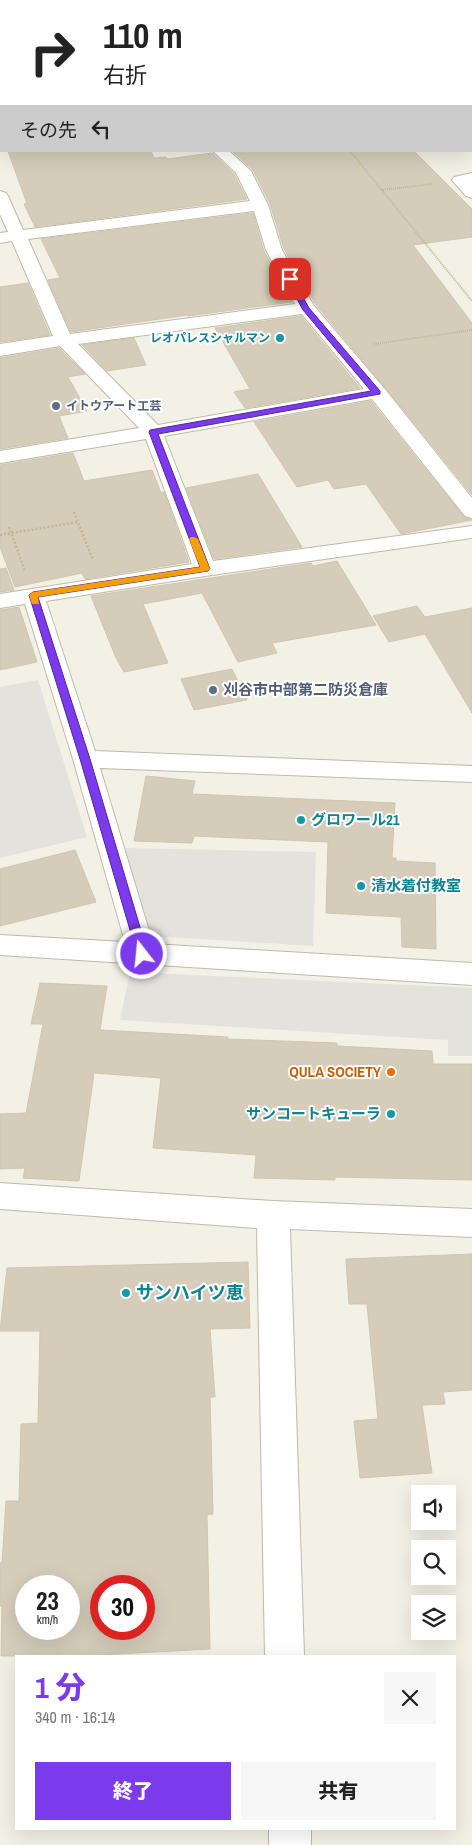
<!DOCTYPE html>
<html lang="ja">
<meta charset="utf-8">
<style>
:root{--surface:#fff;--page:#f6f6f6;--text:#222;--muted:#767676;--accent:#7c3aed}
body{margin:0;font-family:"Archivo Narrow","Noto Sans JP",sans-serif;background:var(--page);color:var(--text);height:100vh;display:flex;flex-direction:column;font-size:19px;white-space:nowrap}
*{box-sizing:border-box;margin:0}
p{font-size:16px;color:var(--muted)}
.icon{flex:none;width:28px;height:28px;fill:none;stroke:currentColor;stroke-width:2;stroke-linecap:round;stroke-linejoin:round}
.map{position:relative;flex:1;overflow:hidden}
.sheet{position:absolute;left:15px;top:1655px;width:441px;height:175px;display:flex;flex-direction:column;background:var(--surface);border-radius:0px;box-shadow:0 5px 20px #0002}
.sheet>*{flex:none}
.hud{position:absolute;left:0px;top:0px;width:472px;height:152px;box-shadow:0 5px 20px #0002;background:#fff;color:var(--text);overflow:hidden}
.controls{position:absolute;left:411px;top:1485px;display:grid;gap:10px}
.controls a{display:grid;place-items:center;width:45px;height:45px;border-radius:0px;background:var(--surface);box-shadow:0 5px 20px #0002;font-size:25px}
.speed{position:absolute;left:15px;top:1575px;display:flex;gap:10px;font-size:25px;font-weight:700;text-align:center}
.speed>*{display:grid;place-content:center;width:65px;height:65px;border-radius:50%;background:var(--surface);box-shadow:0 5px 20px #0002;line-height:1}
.speed small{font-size:12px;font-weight:400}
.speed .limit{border:8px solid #d22;background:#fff;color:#111}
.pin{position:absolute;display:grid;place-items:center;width:42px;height:42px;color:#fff;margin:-21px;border-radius:10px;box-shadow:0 2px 8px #0006}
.me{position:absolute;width:55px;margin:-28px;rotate:344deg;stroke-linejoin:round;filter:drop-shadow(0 0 4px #0008)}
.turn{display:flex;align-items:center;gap:18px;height:105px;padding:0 20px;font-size:22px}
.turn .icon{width:65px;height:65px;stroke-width:2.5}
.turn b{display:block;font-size:35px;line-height:42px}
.then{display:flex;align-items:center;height:48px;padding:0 20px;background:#0003;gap:10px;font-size:19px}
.round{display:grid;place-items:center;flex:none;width:52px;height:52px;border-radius:0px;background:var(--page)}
.headline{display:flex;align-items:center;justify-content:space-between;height:85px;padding:0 20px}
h1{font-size:30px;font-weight:800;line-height:38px;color:var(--accent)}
.button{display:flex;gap:10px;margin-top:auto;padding:10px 20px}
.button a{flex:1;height:58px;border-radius:0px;background:var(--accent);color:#fff;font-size:20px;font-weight:800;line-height:58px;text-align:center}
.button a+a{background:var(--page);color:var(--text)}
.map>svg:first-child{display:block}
</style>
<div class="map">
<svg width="472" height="1845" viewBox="0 0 472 1845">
<rect width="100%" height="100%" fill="#f3f0e5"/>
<g fill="#e4e2dd">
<path d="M38,680L87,837L0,858V687Z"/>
<path d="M124,848L316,852L313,946L152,936Z"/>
<path d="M130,972L472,988V1056H448V1040L120,1020Z"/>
</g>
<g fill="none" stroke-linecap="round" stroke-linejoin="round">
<g fill="#9ec8f3" fill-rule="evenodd">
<path d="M370,0H376V1H371Z"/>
<rect x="471" y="129" width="1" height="5"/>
</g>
</g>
<g fill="#d5cdba" stroke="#d0c6ad" fill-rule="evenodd">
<path d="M8,151H151L154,158L166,157L168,159L212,153L234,174L247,199L35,227L24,204H27Z"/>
<path d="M232,151H414L472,209V237L413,245L472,323V495L385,387L316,305L284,249L270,204L253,170Z"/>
<path d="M253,213L264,251L292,302L188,316L187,315L71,332L48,280L60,278L41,239Z"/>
<path d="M28,283L50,335L0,342V287Z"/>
<path d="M301,316L360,388L245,408L234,392L250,389L215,328Z"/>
<path d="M134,338L146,365L107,371L82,345Z"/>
<path d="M59,348L85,374L68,377L87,411L59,416L68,438L0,449V358Z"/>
<path d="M371,401L464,517L472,520L401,534L366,484L334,489L328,480L297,487L254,422Z"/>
<path d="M73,453L84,481L152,470L161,493L164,492L189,562L85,579L82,573L15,587L0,547V465Z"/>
<path d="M258,474L302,547L214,559L186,488Z"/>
<path d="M337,561L376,625L272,643L277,653L238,662L202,593L143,604L168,663L124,672L116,658L91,596L311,563L313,566Z"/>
<path d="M6,568L14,590L0,592V569Z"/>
<path d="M417,606L425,617L472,608V713L425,634L389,642L373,616Z"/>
<path d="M19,607L37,662L0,670V610Z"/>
<path d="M232,669L247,700L194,710L181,679Z"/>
<path d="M146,776L195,781L192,794L395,803L392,858H396V861L435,863L436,949L402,947L401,917L326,913L328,842L194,836L192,843L134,841Z"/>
<path d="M75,850L96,902L0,926V869Z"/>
<path d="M40,983L107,986L100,1030L228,1037L227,1039L337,1043V1046L432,1051L433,1064H472V1180L335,1177V1180L254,1178L256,1155L153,1148L161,1078L94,1073L79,1181L23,1178L25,1168L0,1169V1114L26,1113L43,1024H31Z"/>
<path d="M472,1254V1390L443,1392L445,1404L422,1405L432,1473L360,1478L354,1421L378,1419L367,1304H349L346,1259Z"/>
<path d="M248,1262L250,1328L210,1329L215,1397H210L213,1514L207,1515L210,1649L81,1656H1L2,1606H0V1563H2L6,1501H19L21,1424L38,1423L40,1331H0L7,1268ZM26,1586H69V1629H26ZM101,1586H144V1629H101Z"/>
</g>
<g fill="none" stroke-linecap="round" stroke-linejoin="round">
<g stroke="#bfb9a7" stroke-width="2">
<g id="minor">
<rect x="237" y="0" width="12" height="1"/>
<rect x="355" y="0" width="12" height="1"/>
<rect x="388" y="0" width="12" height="1"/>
<rect x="0" y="17" width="1" height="18"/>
<rect x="471" y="25" width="1" height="8"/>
<rect x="0" y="72" width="1" height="8"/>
<rect x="471" y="114" width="1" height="9"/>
<rect x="0" y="122" width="1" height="8"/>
<rect x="471" y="140" width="1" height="10"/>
<path d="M213,151H229L251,171L268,205L282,250L314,306L384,388L472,498V518L465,516L372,399L164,436L213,561L472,526V538L205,576L46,601L95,751L472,766V782L100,768L153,944L472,963V985L0,955V935L125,942L73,759L25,604L0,608V594L192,564L146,439L0,463V451L139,428L60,346L0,356V344L53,336L12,241L0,243V233L8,232L0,214V191L6,193L8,196L23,230L250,201L236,173ZM254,211L266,250L295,304L70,334L28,239ZM302,314L364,389L158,425L78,344Z"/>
<path d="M472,173V198L466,196L452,180L454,177Z"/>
<path d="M0,1183L273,1201L472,1209V1237L290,1229L304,1656H265L257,1228L0,1209Z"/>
<rect x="269" y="1829" width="42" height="16"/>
</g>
</g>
<g stroke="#c1b798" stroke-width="2" stroke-dasharray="1 1" stroke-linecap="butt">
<path d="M350,151L472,301"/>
<path d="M381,190L432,184"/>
<path d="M374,344L472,330"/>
</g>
<g stroke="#c1b798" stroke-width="2.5" stroke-dasharray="2 2" stroke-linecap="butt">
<path d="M74,512L93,560"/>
<path d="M9,527L25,571"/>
<path d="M0,535L78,522"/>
</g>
<use href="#minor" fill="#fff" fill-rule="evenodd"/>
</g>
<path fill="#7c3aed" stroke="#51269a" d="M287,278H292L309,308L380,391V394L158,434L210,569L208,571L38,597L90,759L148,954L142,959L137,954L80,759L29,595L33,592L200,567L149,432L150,430L371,391L303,310L286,279Z"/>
<path fill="#f59e0b" d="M191,537H194L198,539L210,569L208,571L38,597L39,604H32L29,595L33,592L200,567L189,539Z"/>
<g fill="#0f9aa8" stroke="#fff" stroke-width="2">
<circle cx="280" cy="338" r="5"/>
<circle cx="301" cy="820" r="5"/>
<circle cx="361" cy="886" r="5"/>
<circle cx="391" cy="1114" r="5"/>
<circle cx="126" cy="1293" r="5"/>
</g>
<g fill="#5c6f8a" stroke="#fff" stroke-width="2">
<circle cx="56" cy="406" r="5"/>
<circle cx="213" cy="690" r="5"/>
</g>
<circle fill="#e8710a" stroke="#fff" stroke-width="2" cx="391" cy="1072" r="5"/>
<g text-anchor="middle" stroke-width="4" stroke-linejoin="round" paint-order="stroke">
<g font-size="12" font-weight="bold" fill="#0d838f" stroke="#fff" text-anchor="end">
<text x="270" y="342">レオパレスシャルマン</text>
</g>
<g font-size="12" font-weight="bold" fill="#4e5e75" stroke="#fff" text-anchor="start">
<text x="66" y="410">イトウアート工芸</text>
</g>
<g font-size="15" font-weight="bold" fill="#4e5e75" stroke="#fff" text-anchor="start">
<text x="223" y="695">刈谷市中部第二防災倉庫</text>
</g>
<g font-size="15" font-weight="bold" fill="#0d838f" stroke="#fff" text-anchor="start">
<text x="311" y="825">グロワール21</text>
<text x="371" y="891">清水着付教室</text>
<text x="381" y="1119" text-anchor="end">サンコートキューラ</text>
</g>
<g font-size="15" font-weight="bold" fill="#c56008" stroke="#fff" text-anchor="end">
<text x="381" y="1077">QULA SOCIETY</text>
</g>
<g font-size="18" font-weight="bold" fill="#0d838f" stroke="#fff" text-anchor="start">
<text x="136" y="1299">サンハイツ恵</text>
</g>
</g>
</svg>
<div class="controls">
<a><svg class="icon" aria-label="sound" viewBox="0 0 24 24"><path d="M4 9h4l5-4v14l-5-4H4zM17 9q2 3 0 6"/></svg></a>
<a><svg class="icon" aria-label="search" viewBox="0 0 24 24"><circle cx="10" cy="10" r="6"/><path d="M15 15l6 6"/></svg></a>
<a><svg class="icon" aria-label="layers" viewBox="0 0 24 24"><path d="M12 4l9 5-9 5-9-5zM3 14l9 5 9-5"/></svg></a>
</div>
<div class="speed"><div>23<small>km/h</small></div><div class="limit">30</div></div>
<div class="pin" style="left:290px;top:279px;background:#d93025"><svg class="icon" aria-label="arrive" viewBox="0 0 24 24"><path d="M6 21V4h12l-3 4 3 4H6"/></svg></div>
<svg class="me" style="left:142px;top:954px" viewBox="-20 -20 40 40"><circle r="17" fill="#7c3aed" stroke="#fff" stroke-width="3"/><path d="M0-11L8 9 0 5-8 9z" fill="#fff"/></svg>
<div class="hud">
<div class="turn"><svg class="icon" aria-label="right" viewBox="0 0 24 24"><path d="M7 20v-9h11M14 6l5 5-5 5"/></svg><div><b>110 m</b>右折</div></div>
<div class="then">その先<svg class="icon" aria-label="left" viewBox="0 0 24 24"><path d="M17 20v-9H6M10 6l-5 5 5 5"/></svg></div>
</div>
<section class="sheet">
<div class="headline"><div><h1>1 分</h1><p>340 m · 16:14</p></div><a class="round"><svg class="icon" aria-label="close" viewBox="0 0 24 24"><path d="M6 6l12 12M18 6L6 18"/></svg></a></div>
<div class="button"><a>終了</a><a>共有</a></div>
</section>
</div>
